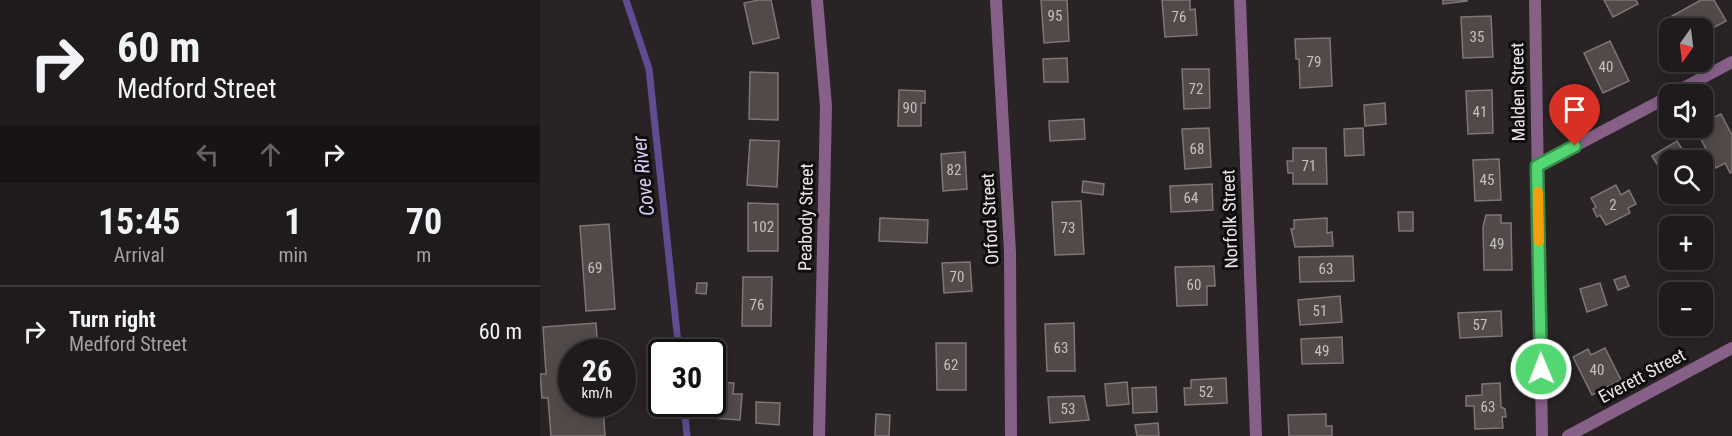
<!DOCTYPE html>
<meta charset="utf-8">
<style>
:root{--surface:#1f1a1c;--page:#2c2729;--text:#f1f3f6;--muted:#a1a1a3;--line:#3c383b}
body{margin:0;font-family:"Roboto Condensed",sans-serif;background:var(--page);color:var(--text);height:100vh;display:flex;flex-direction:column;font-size:22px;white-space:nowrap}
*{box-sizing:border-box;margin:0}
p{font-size:20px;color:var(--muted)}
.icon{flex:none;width:33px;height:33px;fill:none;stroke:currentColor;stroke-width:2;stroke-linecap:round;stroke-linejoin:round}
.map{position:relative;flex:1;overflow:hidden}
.details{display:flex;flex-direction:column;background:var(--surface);width:540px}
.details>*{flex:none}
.hud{background:#1f1a1c;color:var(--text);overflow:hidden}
.needle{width:39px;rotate:194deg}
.controls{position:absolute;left:1119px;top:18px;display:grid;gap:12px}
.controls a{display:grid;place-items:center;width:54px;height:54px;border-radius:12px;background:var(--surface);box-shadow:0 3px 15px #0003,0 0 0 2px var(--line);font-size:30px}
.speed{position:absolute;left:18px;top:339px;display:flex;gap:12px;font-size:30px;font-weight:700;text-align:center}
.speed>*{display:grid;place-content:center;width:78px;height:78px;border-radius:50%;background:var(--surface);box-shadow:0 3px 15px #0003,0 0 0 2px var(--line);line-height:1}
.speed small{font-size:15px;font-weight:400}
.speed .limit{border:3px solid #111;border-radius:9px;background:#fff;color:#111}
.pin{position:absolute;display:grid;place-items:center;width:51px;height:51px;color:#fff;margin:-62px -26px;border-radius:50% 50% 50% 0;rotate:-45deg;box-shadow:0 0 6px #0007}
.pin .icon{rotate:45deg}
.me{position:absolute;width:66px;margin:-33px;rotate:359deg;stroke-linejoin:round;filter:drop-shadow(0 0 4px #0008)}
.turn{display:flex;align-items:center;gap:21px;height:126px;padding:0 18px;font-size:27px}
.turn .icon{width:78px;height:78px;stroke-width:2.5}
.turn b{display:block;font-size:42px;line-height:51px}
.lanes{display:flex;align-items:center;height:57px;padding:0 18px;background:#0003;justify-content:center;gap:30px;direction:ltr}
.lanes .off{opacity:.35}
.eta{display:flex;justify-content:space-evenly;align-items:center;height:102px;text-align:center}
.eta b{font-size:36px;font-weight:700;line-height:42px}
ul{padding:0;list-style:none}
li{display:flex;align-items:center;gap:18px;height:90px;padding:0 18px;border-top:2px solid var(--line)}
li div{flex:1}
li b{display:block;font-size:22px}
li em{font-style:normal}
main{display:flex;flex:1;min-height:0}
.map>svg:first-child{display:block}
</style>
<main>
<section class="details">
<div class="hud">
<div class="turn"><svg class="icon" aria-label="right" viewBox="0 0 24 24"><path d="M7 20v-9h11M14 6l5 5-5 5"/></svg><div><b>60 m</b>Medford Street</div></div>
<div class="lanes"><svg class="icon off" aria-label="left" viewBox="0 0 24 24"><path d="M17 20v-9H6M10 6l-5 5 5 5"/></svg><svg class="icon off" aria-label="ahead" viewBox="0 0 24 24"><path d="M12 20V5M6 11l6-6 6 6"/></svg><svg class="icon" aria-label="right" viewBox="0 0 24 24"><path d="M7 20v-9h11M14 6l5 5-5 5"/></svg></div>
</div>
<div class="eta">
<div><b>15:45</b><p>Arrival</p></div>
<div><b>1</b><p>min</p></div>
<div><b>70</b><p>m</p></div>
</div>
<ul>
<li><svg class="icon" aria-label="right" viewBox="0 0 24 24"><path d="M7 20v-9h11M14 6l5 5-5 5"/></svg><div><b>Turn right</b><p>Medford Street</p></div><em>60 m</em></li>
</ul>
</section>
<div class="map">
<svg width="1192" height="436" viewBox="0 0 1192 436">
<rect width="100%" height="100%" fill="#292325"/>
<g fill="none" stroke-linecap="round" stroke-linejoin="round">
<g stroke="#5f4c91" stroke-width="7">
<path d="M86,0L109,69L139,352"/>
<path d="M144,404L147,436"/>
</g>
</g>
<g fill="#514a49" stroke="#7d7675" stroke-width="1.5">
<path d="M219,0H231L239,38L213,44L204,3Z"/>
<path d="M501,0H527L529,41L504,43Z"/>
<path d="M622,0H650V10L655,9L657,35L625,37Z"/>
<path d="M903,0H927V1L903,4Z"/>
<path d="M1064,0H1096L1098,4L1073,17Z"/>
<path d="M1161,0H1174L1186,21L1162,34V28H1140L1132,16Z"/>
<path d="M951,16L953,57L923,58L921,17Z"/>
<path d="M790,38L792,86L760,88L759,59H756L755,39Z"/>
<path d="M1070,41L1089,81L1063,93L1044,53Z"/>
<path d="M527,58L528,82H504L503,59Z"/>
<path d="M642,69H669L670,108L644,109Z"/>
<path d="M210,72L238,73V120L209,119Z"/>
<path d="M359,90L385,91V103H381V126H358Z"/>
<path d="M952,90L953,133L928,134L926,91Z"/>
<path d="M845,103L846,124L825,126L824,105Z"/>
<path d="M1181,114L1192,135V172L1190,173L1185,163L1176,168L1155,128H1162V123Z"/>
<path d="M544,119L545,139L510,141L509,121Z"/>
<path d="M669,128L671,167L645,169L642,129Z"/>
<path d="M823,128L824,155L805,156L804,129Z"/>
<path d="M210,140L239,141L237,187L207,185Z"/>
<path d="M1137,141L1149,160H1130V185L1112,156Z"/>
<path d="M753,148H786L787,184H753V173H748L747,161H753Z"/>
<path d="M425,152L427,189L403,191L401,154Z"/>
<path d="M959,159L961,200L935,201L933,160Z"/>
<path d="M543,181L564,184L563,195L542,192Z"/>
<path d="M672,184L673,210L631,212L630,186Z"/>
<path d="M1076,185L1081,195L1089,190L1096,204L1088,208L1090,213L1066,225L1060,215L1057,217L1053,209L1056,207L1051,198Z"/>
<path d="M541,201L544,254L515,255L512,202Z"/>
<path d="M208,203L238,204V251H208Z"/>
<path d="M858,212H873V231H859Z"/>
<path d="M946,215H961V223H971L972,270H944L943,227Z"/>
<path d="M340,218L388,220L387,243L339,241Z"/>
<path d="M787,218V233L792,232L793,246L755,247L751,229H754V220Z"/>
<path d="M69,224L75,309L46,311L40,226Z"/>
<path d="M813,256L814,281L760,282L759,257Z"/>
<path d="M430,262L432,291L404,293L402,263Z"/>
<path d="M674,266L675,286H667V305L637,306L635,267Z"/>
<path d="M1085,276L1089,286L1078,290L1074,280Z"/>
<path d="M203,277H232L231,326H202Z"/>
<path d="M157,283H167L166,294L156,293Z"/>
<path d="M1060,283L1067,305L1047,312L1040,289Z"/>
<path d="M800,296L802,322L760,325L758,300Z"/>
<path d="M961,311L962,336L920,338L918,313Z"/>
<path d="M56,323L58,352H32V404H63L65,436H11L8,398H2L0,374H6L3,327Z"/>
<path d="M534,323L535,371H507L505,324Z"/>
<path d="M802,337L803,363L762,364L761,339Z"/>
<path d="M396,343H426V390H397Z"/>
<path d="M1065,348L1081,380L1052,395L1033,357L1048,349L1051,355Z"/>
<path d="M686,378L687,403L645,405L644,388H651V380Z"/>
<path d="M174,382L194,383L193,394H202L200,420L172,418Z"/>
<path d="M587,382L589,404L567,406L565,384Z"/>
<path d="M960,383L961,407L965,409L966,417H962L963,428L935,429L934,406H926V396L942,395V384Z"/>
<path d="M616,387L617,412L593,413L592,388Z"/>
<path d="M544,396L549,420L510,423L508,397Z"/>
<path d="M216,402L240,403L239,425L216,423Z"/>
<path d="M336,414L350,415L349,436H335Z"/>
<path d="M786,414V426H792V436H749L748,415Z"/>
<path d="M618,423L619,436H597L595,425Z"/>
</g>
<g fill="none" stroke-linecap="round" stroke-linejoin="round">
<g stroke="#876088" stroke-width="12">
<path d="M277,0L286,106L279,436"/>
<path d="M456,0L470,252L471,436"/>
<path d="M700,0L716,436"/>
<path d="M995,0L1002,436"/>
<path d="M1132,94L1192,62"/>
<path d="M997,166L1130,96"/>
<path d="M1028,436L1192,348"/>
</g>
</g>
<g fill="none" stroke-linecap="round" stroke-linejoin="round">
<g stroke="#378b4a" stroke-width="15">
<path id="route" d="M1001,369L997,166L1035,146"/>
</g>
<use href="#route" stroke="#54d672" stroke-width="10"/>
<path stroke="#f59e0b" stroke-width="10" d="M998,192L999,241"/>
</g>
<g text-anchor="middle" stroke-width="6" stroke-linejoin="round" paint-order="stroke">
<g font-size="15" fill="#c4bfc0">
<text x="515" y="21">95</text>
<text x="639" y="22">76</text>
<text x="937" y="42">35</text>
<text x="774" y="67">79</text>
<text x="1066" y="72">40</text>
<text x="656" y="94">72</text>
<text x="370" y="113">90</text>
<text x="940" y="117">41</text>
<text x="657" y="154">68</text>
<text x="769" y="171">71</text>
<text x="414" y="175">82</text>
<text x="947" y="185">45</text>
<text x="651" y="203">64</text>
<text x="1073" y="210">2</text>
<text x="223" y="232">102</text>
<text x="528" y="233">73</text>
<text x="957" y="249">49</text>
<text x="55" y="273">69</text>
<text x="786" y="274">63</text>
<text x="417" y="282">70</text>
<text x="654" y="290">60</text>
<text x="217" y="310">76</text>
<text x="780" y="316">51</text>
<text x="940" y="330">57</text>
<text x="521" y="353">63</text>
<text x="782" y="356">49</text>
<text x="411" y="370">62</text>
<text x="1057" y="375">40</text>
<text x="666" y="397">52</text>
<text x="948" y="412">63</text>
<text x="528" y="414">53</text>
</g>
<g font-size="18" fill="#eae6e7" stroke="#100d0e">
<text transform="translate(978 92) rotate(-91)" y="6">Malden Street</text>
<text transform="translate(266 217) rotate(-89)" y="6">Peabody Street</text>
<text transform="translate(450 219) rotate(-93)" y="6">Orford Street</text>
<text transform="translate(690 219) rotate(-92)" y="6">Norfolk Street</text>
<text transform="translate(1102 376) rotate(-28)" y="6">Everett Street</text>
</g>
<g font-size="20" font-style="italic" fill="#d6cef6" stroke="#100d0e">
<text transform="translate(103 176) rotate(-96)" y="7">Cove River</text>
</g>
</g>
</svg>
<div class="controls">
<a><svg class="needle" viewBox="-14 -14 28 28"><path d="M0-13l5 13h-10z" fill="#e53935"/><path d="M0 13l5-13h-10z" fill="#a1a1a3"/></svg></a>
<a><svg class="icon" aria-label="sound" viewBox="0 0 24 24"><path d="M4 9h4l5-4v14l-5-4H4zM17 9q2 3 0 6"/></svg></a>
<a><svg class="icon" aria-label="search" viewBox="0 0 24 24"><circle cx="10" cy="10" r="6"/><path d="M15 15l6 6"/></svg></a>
<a>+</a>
<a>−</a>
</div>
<div class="speed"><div>26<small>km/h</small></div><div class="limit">30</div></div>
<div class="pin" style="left:1035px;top:146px;background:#d93025"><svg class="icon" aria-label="arrive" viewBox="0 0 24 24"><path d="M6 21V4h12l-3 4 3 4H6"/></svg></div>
<svg class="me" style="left:1001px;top:369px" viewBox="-20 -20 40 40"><circle r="17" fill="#54d672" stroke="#fff" stroke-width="3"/><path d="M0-11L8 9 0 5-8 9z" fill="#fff"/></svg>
</div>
</main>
